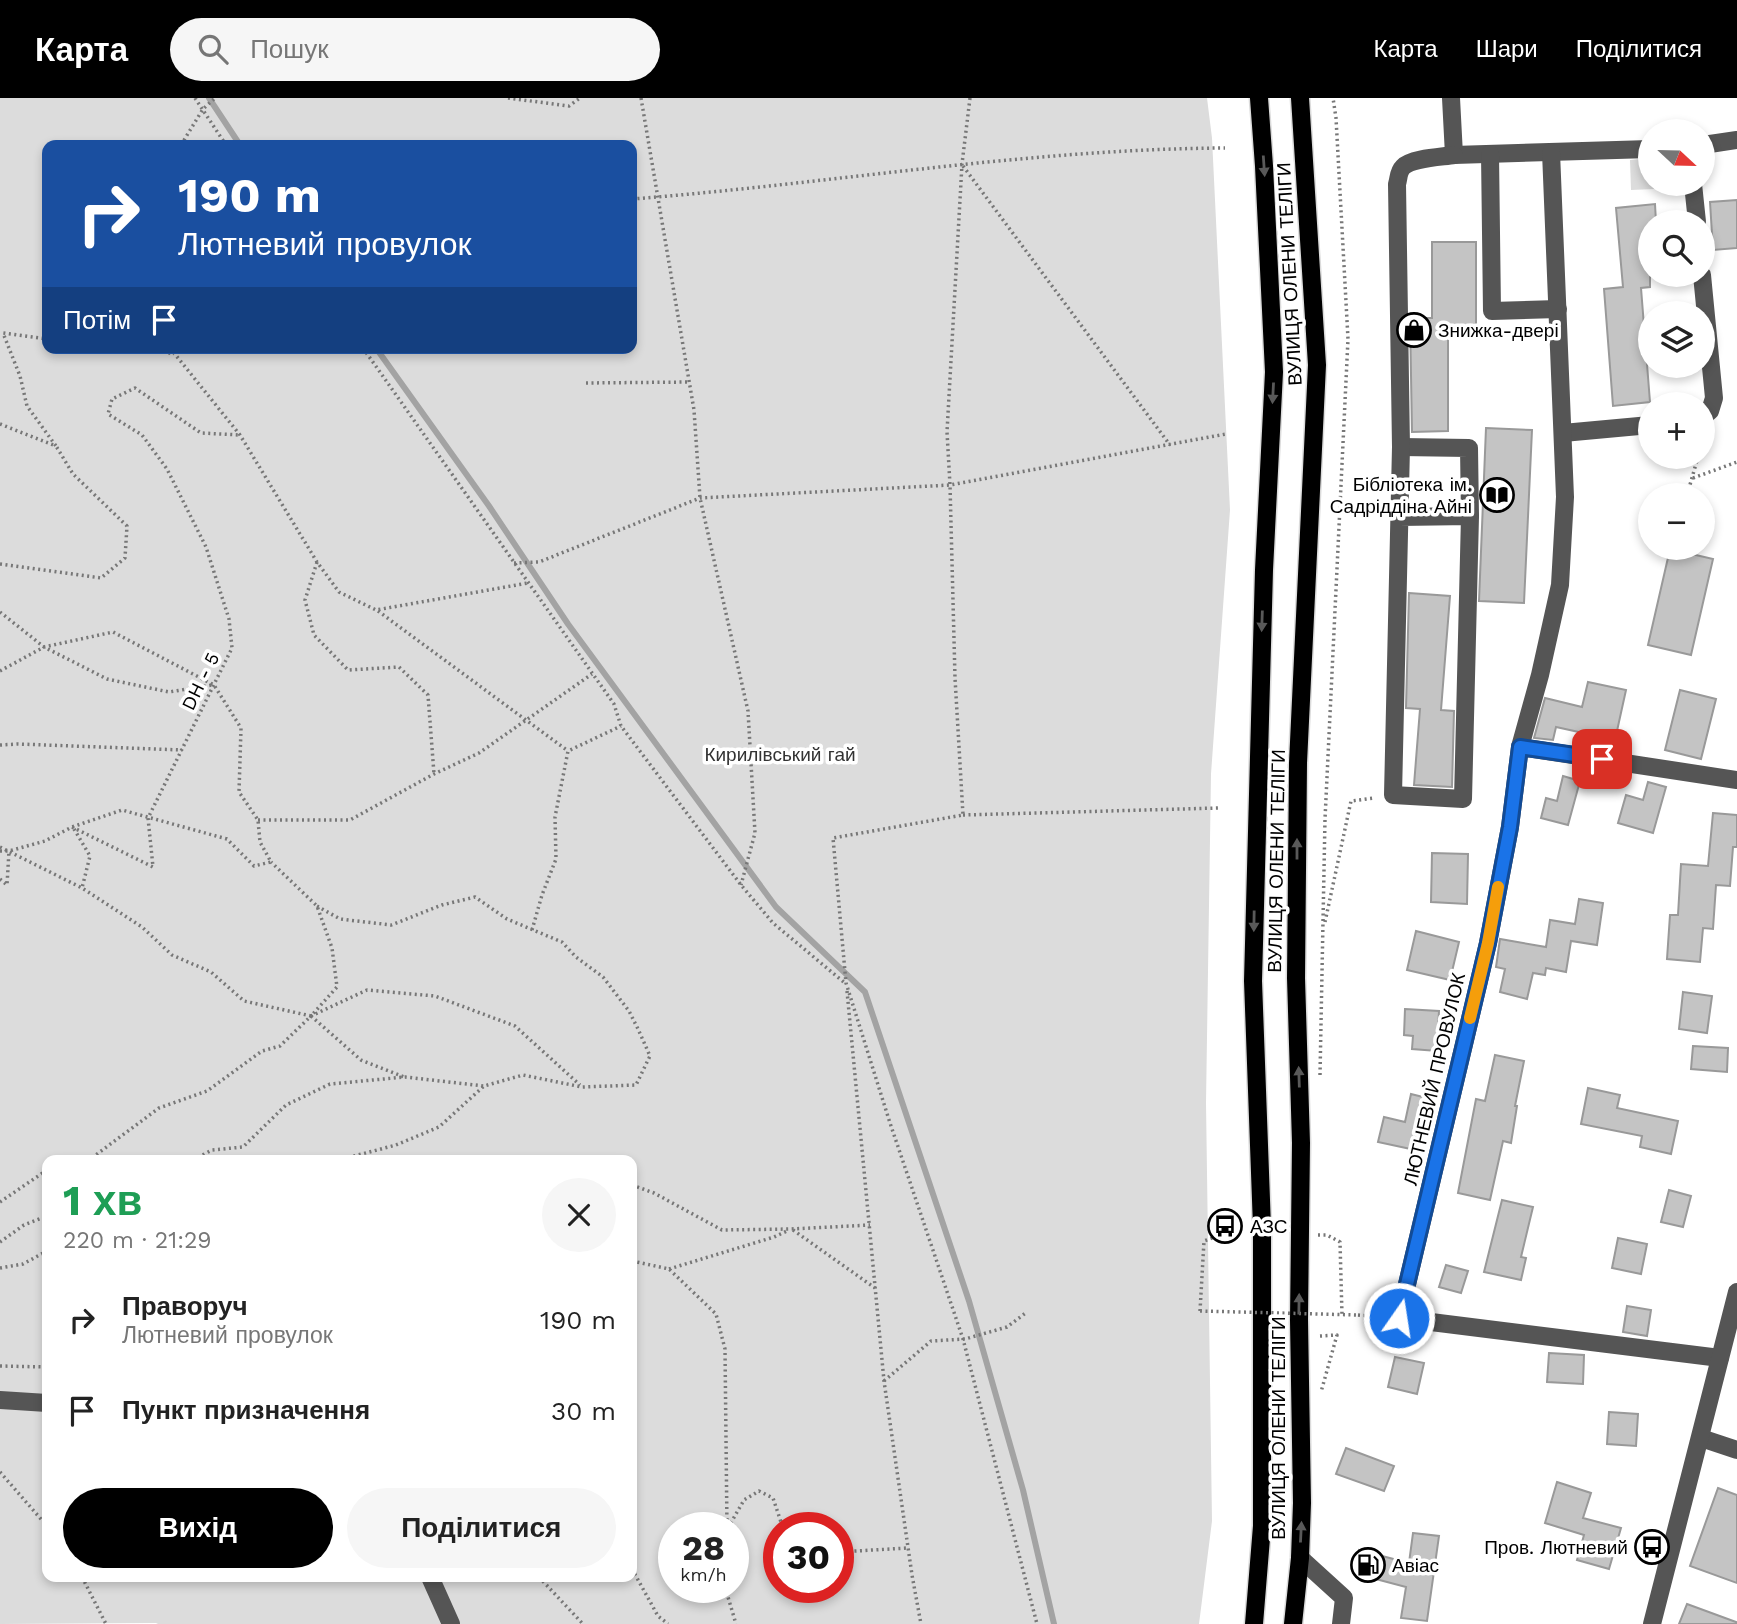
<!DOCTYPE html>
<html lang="uk">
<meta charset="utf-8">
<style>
:root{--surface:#fff;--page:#f6f6f6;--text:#222;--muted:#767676;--accent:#000}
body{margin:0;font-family:"Work Sans",sans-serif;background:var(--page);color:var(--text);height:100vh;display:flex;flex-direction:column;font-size:26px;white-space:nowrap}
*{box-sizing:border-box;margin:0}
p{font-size:23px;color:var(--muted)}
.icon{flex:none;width:38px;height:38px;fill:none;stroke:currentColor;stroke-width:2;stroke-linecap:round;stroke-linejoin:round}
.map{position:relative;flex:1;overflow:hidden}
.panel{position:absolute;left:42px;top:1057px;width:595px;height:427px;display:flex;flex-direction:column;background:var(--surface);border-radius:14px;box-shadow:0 4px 10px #0003}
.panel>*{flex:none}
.banner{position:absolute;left:42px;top:42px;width:595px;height:214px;border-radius:14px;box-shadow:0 4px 10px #0003;background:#1a4fa0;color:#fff;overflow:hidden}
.needle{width:46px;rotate:112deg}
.controls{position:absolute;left:1638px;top:21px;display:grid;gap:14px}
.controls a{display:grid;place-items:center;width:77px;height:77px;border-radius:50%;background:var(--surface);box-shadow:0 4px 10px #0003;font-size:35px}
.speed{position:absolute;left:658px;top:1414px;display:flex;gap:14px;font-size:35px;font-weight:700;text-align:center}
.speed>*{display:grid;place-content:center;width:91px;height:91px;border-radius:50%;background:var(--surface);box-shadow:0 4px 10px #0003;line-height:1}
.speed small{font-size:18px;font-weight:400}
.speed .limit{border:10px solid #d22;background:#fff;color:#111}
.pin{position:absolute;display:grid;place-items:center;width:60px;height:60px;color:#fff;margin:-30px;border-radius:14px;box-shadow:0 4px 10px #0006}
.me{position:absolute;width:77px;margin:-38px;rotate:13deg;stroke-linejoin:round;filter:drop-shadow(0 0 5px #0008)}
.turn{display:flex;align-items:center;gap:24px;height:147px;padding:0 21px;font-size:32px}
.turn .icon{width:91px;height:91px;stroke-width:2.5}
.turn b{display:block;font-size:49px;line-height:60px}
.then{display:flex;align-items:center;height:66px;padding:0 21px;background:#0003;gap:14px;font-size:26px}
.round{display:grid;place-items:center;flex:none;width:74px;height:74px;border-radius:37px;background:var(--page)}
.headline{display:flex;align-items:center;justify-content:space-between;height:119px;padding:0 21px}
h1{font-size:42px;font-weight:700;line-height:52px;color:#1e9e55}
.primary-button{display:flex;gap:14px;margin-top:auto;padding:14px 21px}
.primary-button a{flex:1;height:80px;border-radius:42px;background:var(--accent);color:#fff;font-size:28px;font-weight:700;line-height:80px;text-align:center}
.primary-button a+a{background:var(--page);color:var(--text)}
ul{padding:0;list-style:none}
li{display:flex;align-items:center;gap:21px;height:91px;padding:0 21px}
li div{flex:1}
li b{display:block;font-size:26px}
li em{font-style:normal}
header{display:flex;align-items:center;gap:42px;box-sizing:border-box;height:98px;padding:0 35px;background:var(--accent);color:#fff}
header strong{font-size:33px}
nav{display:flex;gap:38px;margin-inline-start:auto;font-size:24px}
.search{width:490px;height:63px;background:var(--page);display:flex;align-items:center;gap:18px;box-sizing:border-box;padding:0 24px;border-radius:38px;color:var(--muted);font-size:26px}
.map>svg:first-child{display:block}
</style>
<header>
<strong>Карта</strong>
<div class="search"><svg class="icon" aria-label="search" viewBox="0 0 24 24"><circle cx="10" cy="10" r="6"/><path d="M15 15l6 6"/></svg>Пошук</div>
<nav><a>Карта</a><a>Шари</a><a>Поділитися</a></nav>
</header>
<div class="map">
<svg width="1737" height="1526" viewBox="0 0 1737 1526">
<rect width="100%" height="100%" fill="#fff"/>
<g fill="#dcdcdc" fill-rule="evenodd">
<path d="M0,0H1207L1212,40L1230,412L1211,676L1206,1005L1212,1423L1199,1526H158L156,1525L0,1526ZM47,47H632V250H47ZM47,1062H632V1479H47ZM674,1430H733V1489H674ZM779,1430H838V1489H779Z"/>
<path d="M1650,60V86H1654V91L1631,92L1630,62Z"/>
</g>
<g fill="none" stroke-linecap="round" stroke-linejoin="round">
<g stroke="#a3a3a3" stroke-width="6">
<path d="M209,0L240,47"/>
<path d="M376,250L489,408L568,526L776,809L865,894L969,1203L1023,1392L1054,1526"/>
</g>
</g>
<g fill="#c4c4c4" stroke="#999" stroke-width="2">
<path d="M1737,102V150L1713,152L1710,104Z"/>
<path d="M1655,106L1656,124H1650V189L1641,190L1650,304L1613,308L1604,191L1623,189L1616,110Z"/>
<path d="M1432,144H1476V227H1448V333L1412,334L1410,220H1432Z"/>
<path d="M1486,330L1532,332L1524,505L1479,503Z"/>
<path d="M1670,451L1713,461L1691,557L1648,547Z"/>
<path d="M1409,495L1450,498L1441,612L1454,613L1452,689L1414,687L1420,611L1406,610Z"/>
<path d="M1588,584L1626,592L1615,642L1556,629L1553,642L1534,640L1545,600L1582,609Z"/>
<path d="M1680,592L1716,601L1701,661L1665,652Z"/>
<path d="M1563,678L1580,683L1568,727L1541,720L1546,700L1557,703Z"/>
<path d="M1648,684L1666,689L1653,735L1618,725L1626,697L1643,702Z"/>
<path d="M1713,715L1737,717V749H1733L1730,788L1716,787L1713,831L1703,830L1700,864L1667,861L1670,817H1678L1681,766L1708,768Z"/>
<path d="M1432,755L1468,756L1467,806L1431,804Z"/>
<path d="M1579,801L1603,805L1597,847L1571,843L1566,874L1546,870L1545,877L1533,875L1527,901L1500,894L1505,871L1496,869L1500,841L1546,849L1550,822L1575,826Z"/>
<path d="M1416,833L1459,844L1450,882L1407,872Z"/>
<path d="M1683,894L1712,898L1707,935L1679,931Z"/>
<path d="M1405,911L1439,913L1437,953L1412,951L1413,938L1404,937Z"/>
<path d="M1693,948L1728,950L1727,974L1691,971Z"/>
<path d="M1495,957L1524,963L1515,1008H1517L1511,1045L1503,1043L1490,1102L1458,1095L1476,1001L1485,1003Z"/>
<path d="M1588,990L1620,997L1617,1010L1678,1023L1671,1056L1640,1049L1642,1038L1581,1026Z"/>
<path d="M1411,996L1431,1001L1420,1053L1378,1044L1384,1019L1405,1024Z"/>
<path d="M1669,1092L1691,1098L1683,1129L1661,1124Z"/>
<path d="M1502,1102L1533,1109L1521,1159L1526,1160L1521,1182L1484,1174Z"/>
<path d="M1618,1140L1647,1146L1641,1176L1612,1170Z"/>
<path d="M1446,1167L1468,1173L1461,1195L1439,1189Z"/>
<path d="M1627,1208L1651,1212L1647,1238L1623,1234Z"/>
<path d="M1549,1255L1584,1257L1583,1286L1547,1284Z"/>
<path d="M1395,1259L1424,1265L1417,1296L1388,1289Z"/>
<path d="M1609,1314L1638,1316L1636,1348L1607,1346Z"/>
<path d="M1346,1350L1394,1368L1384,1393L1336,1376Z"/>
<path d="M1557,1384L1591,1395L1583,1420L1621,1430L1609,1471L1577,1462L1584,1437L1545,1425Z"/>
<path d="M1718,1390L1737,1397V1485L1690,1468Z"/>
<path d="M1413,1435L1439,1438L1427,1523L1401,1520L1406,1489L1353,1475L1359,1452L1409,1465Z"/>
<path d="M1687,1506L1736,1524V1526H1679Z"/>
</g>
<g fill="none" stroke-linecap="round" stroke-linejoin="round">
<g stroke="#dbdbdb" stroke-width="21">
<g id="major">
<path d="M1254,1526L1262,1428V1129L1253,883L1264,472L1274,274L1264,68L1259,0"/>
<path d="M1293,1526L1300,1460L1302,1405L1299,1222L1301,1045L1296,880L1298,665L1317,267L1300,0"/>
</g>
</g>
<g stroke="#777" stroke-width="3.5" stroke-dasharray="2 3.5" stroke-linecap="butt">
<path d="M195,0L226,47"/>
<path d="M508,0L569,8L580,0"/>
<path d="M641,0L694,312L700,400L748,613L755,735L741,787"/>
<path d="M970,0L962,66L947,334L950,387L955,580L963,717L833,740L846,885L890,1025L963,1241L1037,1526"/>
<path d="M181,47L203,11L215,0"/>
<path d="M963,68L1170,347"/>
<path d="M632,101C829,86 1026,51 1225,50"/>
<path d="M147,250L174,256"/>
<path d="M170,250L240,337L317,464L339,494L376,512L528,485"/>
<path d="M363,250L614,606L621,628L741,787L773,825L846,886"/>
<path d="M586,285L689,284"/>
<path d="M0,326L56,348L27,308L20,278L3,235L47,241"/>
<path d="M1693,380L1737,364"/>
<path d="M1687,397L1698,359"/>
<path d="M317,464L305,502L314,537L348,572L399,569L428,597L434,676"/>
<path d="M514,465L539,464L700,400L950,387L1226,336"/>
<path d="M0,466L101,480L125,460L127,428L73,376L56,348"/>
<path d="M378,513L568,653"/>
<path d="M0,514L44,549L107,581L169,594L212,587"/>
<path d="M0,573L44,549L113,534L214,587L241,630L239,694L258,722L260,744L271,764L254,768L227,741L122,712L72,729L45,743L9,753H0"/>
<path d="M0,647L18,646L182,652"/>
<path d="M963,717L1218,710"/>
<path d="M258,722H350L434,676L479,655L592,576"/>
<path d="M72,729L153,769L148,720L232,550L229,521L206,449L167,371L142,337L108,316L112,301L135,290L201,335L240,337"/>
<path d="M74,731L90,758L82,790"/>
<path d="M0,749L82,790L142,829L172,857L211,874L244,903L311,918L337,889L332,850L317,808L271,764"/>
<path d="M0,781L7,787L9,753"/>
<path d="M317,808L340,821L391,827L442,807L475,799L507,821L562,844L576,859L603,879L629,913L638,931L650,958L636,987L582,989L523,977L484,988L439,1029L396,1047L339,1062"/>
<path d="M1325,824L1351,703L1374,700"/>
<path d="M532,832L542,797L556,761L555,719L568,653L621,628"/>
<path d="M847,893L884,1283L912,1477L921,1526"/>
<path d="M311,918L361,962L404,979"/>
<path d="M1320,977L1325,721L1348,241L1336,20L1333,0"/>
<path d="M81,1062L93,1059L159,1010L207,993L262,953L280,948L311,918L367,892L435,898L515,928L580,987"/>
<path d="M193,1062L212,1052L243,1049L286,1007L330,986L405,979L484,988"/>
<path d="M632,1087L654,1095L722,1132L791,1131L870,1127"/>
<path d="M0,1104L47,1072"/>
<path d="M793,1132L875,1190"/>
<path d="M1318,1137H1327L1340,1144L1342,1217"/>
<path d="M0,1144L24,1127L47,1118"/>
<path d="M632,1163L669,1171L716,1216L725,1251L727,1430"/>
<path d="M0,1170L23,1166L47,1153"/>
<path d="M669,1171L774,1139L787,1133"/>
<path d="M1200,1213L1204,1143L1220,1137"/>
<path d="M1358,1217L1379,1219"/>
<path d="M1320,1238L1337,1237L1321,1294"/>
<path d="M0,1268L47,1269"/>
<path d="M884,1283L931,1243L965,1241L1007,1229L1027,1214"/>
<path d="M0,1374L47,1428"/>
<path d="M728,1430L744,1402L759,1393L773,1400L783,1430"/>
<path d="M838,1454L908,1450"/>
<path d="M632,1471L658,1518L668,1526"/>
<path d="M82,1479L106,1526"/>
<path d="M539,1479L583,1526"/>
<path d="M725,1489L736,1526"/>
</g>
<g stroke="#555" stroke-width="18">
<path d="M1451,0L1454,57L1650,51"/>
<path d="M1703,47L1737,42"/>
<path d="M1490,56L1492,213L1558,211"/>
<path d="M1693,86L1697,124"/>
<path d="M1702,177L1714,300L1710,313L1703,319"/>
<path d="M1563,335L1650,327"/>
<path d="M1401,349L1469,350L1470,418"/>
<path d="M1399,419L1470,418L1463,701L1393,697L1401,349L1397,86C1399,80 1398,74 1403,69C1412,60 1442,59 1454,57"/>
<path d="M1520,649L1540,577L1560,487L1565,399L1551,54"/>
<path d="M1720,1260L1399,1220L1488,845L1510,729L1520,649L1737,682"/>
<path d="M0,1302L47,1305"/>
<path d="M1701,1340L1737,1352"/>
<path d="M1300,1460L1344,1500L1341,1526"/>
<path d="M430,1479L451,1526"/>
<path d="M1652,1526L1737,1194"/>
</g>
<use href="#major" stroke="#000" stroke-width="18"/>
<path stroke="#777" stroke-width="3.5" stroke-dasharray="2 3.5" stroke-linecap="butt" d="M1200,1213L1358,1217"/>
</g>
<defs><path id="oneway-solid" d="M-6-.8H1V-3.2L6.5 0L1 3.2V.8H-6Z" transform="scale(1.75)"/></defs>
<g fill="#595959">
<use href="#oneway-solid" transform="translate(1264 68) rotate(86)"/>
<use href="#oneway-solid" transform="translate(1273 295) rotate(93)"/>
<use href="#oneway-solid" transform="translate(1262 523) rotate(92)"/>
<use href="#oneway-solid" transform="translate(1297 751) rotate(-90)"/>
<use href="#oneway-solid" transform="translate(1254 823) rotate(91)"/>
<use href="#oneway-solid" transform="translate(1299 979) rotate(-92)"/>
<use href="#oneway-solid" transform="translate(1299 1206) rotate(-89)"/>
<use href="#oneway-solid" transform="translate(1301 1434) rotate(-87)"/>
</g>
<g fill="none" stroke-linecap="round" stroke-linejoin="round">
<g stroke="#114b97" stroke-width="18">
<path id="route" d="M1399,1220L1488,845L1510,729L1520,649L1602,661"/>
</g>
<use href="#route" stroke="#1a73e8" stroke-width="12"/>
<path stroke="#f59e0b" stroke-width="12" d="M1470,920L1488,845L1498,789"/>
</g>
<defs>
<g id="shop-ring" transform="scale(1.75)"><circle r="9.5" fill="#fff" stroke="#000" stroke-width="1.5"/><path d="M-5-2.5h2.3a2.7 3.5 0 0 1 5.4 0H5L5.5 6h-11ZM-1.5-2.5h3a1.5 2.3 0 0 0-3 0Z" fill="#000"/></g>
<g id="library-ring" transform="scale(1.75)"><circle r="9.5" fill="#fff" stroke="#000" stroke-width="1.5"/><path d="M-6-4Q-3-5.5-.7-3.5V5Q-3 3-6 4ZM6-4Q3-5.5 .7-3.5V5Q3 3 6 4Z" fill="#000"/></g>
<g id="bus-ring" transform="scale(1.75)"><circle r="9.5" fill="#fff" stroke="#000" stroke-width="1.5"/><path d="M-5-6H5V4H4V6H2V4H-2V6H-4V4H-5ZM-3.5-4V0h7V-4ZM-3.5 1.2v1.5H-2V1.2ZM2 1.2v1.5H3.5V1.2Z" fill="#000"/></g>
<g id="fuel-ring" transform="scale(1.75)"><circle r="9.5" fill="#fff" stroke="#000" stroke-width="1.5"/><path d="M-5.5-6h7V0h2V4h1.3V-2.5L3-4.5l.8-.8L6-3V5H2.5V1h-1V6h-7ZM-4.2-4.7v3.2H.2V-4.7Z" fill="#000"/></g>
</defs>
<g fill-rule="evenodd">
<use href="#shop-ring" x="1414" y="232"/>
<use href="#library-ring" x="1497" y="397"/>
<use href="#bus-ring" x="1225" y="1128"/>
<use href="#bus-ring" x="1652" y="1449"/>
<use href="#fuel-ring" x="1368" y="1467"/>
</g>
<g text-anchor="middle" stroke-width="7" stroke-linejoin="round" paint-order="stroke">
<g font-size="19" fill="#000" stroke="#fff">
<text transform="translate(1289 176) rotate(-93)" y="7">ВУЛИЦЯ ОЛЕНИ ТЕЛІГИ</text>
<text transform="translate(200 583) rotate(-64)" y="7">DH - 5</text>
<text transform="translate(1276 763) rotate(-89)" y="7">ВУЛИЦЯ ОЛЕНИ ТЕЛІГИ</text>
<text transform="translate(1434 981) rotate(-77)" y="7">ЛЮТНЕВИЙ ПРОВУЛОК</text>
<text transform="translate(1278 1330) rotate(-90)" y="7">ВУЛИЦЯ ОЛЕНИ ТЕЛІГИ</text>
</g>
<g font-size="19" fill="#000" stroke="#fff" text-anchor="start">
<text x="1438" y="239">Знижка-двері</text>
<text x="1472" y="393" text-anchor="end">Бібліотека ім.<tspan x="1472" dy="22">Садріддіна Айні</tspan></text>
<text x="1250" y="1135">АЗС</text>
<text x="1628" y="1456" text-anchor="end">Пров. Лютневий</text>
<text x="1392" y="1474">Авіас</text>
</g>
<g font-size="19" fill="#333" stroke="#fff">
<text x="780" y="663">Кирилівський гай</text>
</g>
</g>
</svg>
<div class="controls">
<a><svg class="needle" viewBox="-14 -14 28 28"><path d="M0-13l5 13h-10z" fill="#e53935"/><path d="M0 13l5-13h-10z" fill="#767676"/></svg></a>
<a><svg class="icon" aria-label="search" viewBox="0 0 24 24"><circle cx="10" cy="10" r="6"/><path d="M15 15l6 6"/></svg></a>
<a><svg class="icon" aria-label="layers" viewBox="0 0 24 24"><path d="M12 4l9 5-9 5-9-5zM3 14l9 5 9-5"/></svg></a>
<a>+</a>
<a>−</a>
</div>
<div class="speed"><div>28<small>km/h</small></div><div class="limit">30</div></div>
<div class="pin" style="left:1602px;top:661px;background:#d93025"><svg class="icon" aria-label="arrive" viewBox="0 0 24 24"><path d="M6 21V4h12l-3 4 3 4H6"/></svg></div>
<svg class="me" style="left:1399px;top:1220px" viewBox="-20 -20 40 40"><circle r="17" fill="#1a73e8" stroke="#fff" stroke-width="3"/><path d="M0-11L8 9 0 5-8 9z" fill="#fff"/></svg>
<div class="banner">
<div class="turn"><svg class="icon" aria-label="right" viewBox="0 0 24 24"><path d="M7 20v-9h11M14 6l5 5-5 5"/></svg><div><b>190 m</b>Лютневий провулок</div></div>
<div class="then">Потім<svg class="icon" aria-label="arrive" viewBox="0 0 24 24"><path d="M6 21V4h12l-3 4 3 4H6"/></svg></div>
</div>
<section class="panel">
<div class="headline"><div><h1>1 хв</h1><p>220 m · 21:29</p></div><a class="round"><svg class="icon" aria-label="close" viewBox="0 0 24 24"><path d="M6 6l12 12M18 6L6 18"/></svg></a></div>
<ul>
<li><svg class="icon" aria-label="right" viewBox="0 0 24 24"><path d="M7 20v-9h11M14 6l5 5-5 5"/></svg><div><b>Праворуч</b><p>Лютневий провулок</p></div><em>190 m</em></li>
<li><svg class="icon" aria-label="arrive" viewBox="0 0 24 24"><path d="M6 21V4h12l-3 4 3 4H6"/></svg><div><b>Пункт призначення</b></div><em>30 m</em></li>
</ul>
<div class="primary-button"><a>Вихід</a><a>Поділитися</a></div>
</section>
</div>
